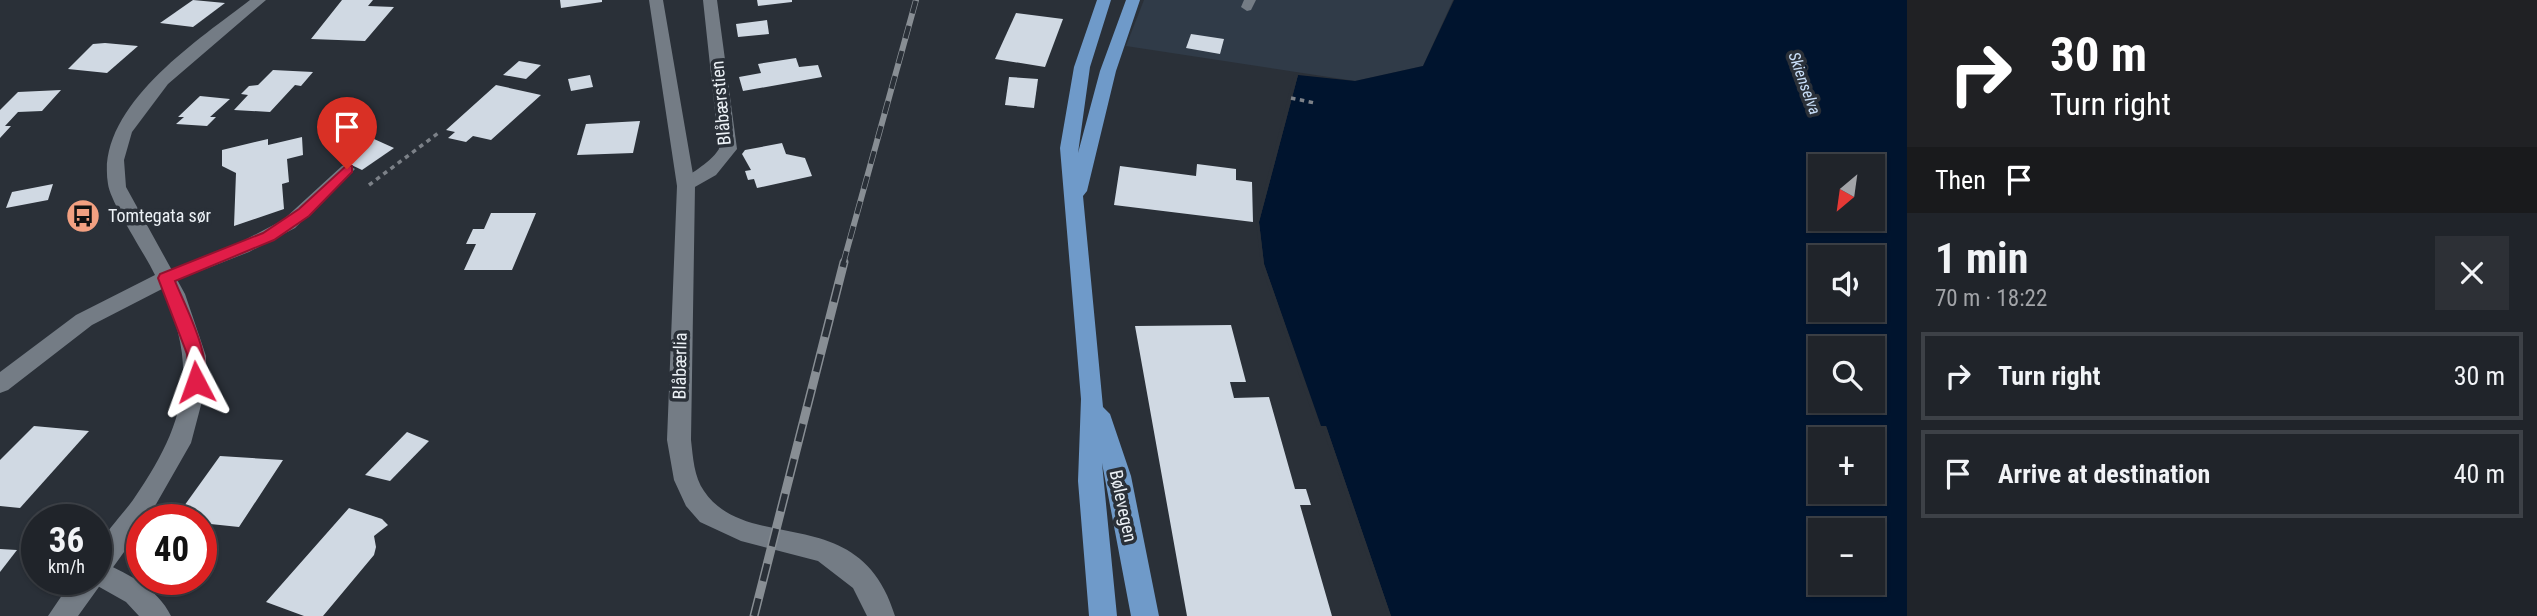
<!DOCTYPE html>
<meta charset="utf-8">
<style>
:root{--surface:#20242a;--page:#2d3036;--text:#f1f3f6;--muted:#a2a4a8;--line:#3d4147}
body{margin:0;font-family:"Roboto Condensed",sans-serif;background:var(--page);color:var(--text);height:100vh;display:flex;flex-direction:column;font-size:26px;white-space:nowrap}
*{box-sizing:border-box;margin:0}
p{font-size:23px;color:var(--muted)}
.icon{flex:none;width:38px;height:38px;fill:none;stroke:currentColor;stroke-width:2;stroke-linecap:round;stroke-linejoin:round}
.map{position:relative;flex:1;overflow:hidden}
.details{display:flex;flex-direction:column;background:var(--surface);width:630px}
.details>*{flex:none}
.guide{background:#202124;color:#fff;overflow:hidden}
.needle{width:46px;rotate:209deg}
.fabs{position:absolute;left:1808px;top:154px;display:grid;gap:14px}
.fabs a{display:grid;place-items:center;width:77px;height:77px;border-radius:0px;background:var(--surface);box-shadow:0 2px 5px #0004,0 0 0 2px var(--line);font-size:35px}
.speed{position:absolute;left:21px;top:504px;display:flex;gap:14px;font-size:35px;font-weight:700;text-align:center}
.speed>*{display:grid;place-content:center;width:91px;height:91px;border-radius:50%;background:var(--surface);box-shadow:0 2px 5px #0004,0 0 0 2px var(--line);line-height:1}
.speed small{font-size:18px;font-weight:400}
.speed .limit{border:10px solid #d22;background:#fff;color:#111}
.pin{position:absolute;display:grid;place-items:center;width:60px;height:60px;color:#fff;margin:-72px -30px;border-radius:50% 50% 50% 0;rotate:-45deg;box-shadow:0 0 7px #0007}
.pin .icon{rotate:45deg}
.me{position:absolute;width:77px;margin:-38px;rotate:356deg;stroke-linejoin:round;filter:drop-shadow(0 0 5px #0008)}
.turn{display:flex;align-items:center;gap:24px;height:147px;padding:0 28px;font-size:32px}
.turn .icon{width:91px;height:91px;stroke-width:2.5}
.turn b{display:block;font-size:49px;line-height:60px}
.then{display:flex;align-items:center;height:66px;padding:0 28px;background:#0003;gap:14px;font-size:26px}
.round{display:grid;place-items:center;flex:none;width:74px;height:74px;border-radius:0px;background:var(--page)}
.overview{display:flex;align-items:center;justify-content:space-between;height:119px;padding:0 28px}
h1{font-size:42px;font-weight:700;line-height:52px}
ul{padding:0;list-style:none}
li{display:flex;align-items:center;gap:21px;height:88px;margin:0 14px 10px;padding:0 14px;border:4px solid var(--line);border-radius:0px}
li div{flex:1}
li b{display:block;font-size:26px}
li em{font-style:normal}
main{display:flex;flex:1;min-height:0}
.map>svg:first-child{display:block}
</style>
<main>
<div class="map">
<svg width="1907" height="616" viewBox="0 0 1907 616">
<rect width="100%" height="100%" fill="#2a3038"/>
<path fill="#303b48" d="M1144,0H1453L1423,66L1355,81L1126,46Z"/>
<path fill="#00142e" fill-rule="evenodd" d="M1454,0H1907V616H1391L1326,426H1321L1264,264L1259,222L1298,75L1355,81L1423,66ZM1820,166H1872V219H1820ZM1820,257H1872V310H1820ZM1820,348H1872V401H1820ZM1820,439H1872V492H1820ZM1820,530H1872V583H1820Z"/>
<path fill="#2a3038" d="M1294,74L1298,75L1259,222L1264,264L1320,426H1326L1391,616H1388L1323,430L1317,427L1261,265L1256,222Z"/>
<g fill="#d0d9e3">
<path d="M193,0L225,3L193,27L160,23Z"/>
<path d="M342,0H373L368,6L394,7L365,41L311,39Z"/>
<path d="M560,0H602V2L561,8Z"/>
<path d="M757,0H792V2L758,6Z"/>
<path d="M1016,13L1063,19L1045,67L995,59Z"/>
<path d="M767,20L769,34L738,37L736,24Z"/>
<path d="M1191,34L1224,39L1220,54L1186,48Z"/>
<path d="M93,44L105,43L138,46L107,73L68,69Z"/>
<path d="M796,58L799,67L818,65L822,77L743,91L739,77L761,73L758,64Z"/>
<path d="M519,61L541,65L526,79L503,75Z"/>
<path d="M273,70L313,72L301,86L295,85L270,112L234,110L248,95L241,94L249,86L258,85Z"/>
<path d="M590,75L593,87L571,91L568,79Z"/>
<path d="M1009,77L1038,79L1034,108L1005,105Z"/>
<path d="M496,85L541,95L491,140L473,136L466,142L448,138L455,132L446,130Z"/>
<path d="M61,90L42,111L18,112L5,126H11L0,138V110L18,92Z"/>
<path d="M200,96L230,99L210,117H216L207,126L176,124L184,117H178Z"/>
<path d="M640,121L633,153L577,155L586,124Z"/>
<path d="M302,137L303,155L287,159L289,182L282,184L284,209L234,226L236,173L222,166V150L268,139V145Z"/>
<path d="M374,139L394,148L362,170L341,160Z"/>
<path d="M782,143L786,154L805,158L812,176L757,188L754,179L748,180L745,171L751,170L742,154L745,150Z"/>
<path d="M1197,164L1236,169V180L1252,182L1253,222L1114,205L1120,166L1196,176Z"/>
<path d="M53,184L48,200L6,208L12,192Z"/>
<path d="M491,213H536L512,270H464L476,244H466L473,229H484Z"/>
<path d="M1231,325L1246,382H1230L1234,398L1269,397L1295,489H1306L1311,505H1300L1332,616H1187L1135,326Z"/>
<path d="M34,426L89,431L20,508L0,506V460Z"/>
<path d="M407,432L429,441L390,481L365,475Z"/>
<path d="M220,456L283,460L239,527L201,523V520H174Z"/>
<path d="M349,508L382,519L388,525L374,536L376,547L374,555L323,616H304L266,602Z"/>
<path d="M0,549L17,550L0,572Z"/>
</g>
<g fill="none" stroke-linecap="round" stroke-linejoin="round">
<g stroke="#7c8188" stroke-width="3.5" stroke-dasharray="4.5 4.5" stroke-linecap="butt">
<path d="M1291,98L1315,103"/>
<path d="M369,185L441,131"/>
</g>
<g fill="#747c85" fill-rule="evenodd">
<path d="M1244,0H1256L1251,10L1247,11L1241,7Z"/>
<path d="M347,164L355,169L352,172L295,228L249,252L172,282H160L157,278L160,274L237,244L283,220L342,166Z"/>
</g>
<g fill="#747c85" fill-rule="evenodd">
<path d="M703,0H717L737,149L716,175L686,192L677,186C689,172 708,166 719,149Z"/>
<path d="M96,560C124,571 158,588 171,616H139L126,602L87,580L96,579Z"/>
</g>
<g fill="#747c85" fill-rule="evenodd">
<path d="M250,0H266L168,84L132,132L124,160L126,187L185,294L206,356V386L191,443L147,520H142V527L78,616H48L73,579H96C96,570 94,555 98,547C106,531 122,515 133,500C183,428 201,371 162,289L92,325L8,390L0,393V372L76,315L155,275C145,254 110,202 108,184C95,107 197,41 250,0Z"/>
<path d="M649,0H663L695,186L691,440C693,457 694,477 704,491C748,556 860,499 895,616H867L853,588L818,561L741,541L700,522L686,506L674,480L667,440L677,186Z"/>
</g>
<path fill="#6f9ac9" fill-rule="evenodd" d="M1097,0H1111L1090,67L1078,153L1100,71L1126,0H1140L1116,71L1087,191L1083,196L1103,407L1110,414L1131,476L1159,616H1131L1102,463L1117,616H1089L1078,481L1081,399L1060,148L1074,67Z"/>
<g stroke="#888e94" stroke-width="6">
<path id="rail-far1" d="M843,264L916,0"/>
</g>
<g stroke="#888e94" stroke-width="9">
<path id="rail" d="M754,616L844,262"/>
</g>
<use href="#rail-far1" stroke="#2a3038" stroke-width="4.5" stroke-dasharray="13" stroke-linecap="butt"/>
<use href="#rail" stroke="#2a3038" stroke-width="6" stroke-dasharray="18" stroke-linecap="butt"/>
</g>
<path fill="#e11d48" stroke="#92132f" stroke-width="2" d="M347,165L352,166V172L309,216L274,240L175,281C185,306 215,361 202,387H190L187,354L158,278L160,274L263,233L299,209Z"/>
<defs>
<g id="bus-disc" transform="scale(1.75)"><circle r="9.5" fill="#f2a081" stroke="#2a3038"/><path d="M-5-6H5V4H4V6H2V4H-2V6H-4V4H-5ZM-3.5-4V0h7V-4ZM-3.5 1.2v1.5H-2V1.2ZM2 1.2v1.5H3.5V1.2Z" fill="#111"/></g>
</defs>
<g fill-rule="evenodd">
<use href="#bus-disc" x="83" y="216"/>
</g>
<g text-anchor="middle" stroke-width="7" stroke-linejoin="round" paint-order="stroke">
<g font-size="16" font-style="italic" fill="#cae0fa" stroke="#2a3038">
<text transform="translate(1805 83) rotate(70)" y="6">Skienselva</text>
</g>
<g font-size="18" fill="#edf2f7" stroke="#2a3038">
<text transform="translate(721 103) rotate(-95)" y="6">Blåbærstien</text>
<text transform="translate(680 366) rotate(-89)" y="6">Blåbærlia</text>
<text transform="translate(1123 506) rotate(78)" y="6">Bølevegen</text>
</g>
<g font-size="18" fill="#edf2f7" stroke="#2a3038" text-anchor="start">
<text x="108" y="222">Tomtegata sør</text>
</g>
</g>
</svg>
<div class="fabs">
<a><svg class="needle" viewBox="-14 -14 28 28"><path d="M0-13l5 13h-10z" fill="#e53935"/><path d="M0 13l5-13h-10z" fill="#a2a4a8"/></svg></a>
<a><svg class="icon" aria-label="sound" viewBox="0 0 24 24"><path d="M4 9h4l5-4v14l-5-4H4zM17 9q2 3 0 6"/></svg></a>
<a><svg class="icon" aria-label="search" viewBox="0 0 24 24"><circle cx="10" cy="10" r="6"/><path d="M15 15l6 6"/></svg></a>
<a>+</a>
<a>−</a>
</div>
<div class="speed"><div>36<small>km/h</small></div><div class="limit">40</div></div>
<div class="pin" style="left:347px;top:169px;background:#d93025"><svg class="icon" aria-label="arrive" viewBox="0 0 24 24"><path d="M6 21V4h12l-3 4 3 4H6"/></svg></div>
<svg class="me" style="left:196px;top:382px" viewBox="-20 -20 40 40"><path d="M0-17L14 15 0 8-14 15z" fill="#e11d48" stroke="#fff" stroke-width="4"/></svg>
</div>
<section class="details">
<div class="guide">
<div class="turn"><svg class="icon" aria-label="right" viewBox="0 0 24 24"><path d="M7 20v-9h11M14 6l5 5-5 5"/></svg><div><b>30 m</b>Turn right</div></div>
<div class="then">Then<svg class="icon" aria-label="arrive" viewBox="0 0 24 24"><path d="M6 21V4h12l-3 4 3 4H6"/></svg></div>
</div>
<div class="overview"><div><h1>1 min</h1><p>70 m · 18:22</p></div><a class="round"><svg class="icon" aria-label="close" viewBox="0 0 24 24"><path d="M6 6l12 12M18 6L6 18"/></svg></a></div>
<ul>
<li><svg class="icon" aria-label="right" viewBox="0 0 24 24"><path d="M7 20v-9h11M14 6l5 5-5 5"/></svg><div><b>Turn right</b></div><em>30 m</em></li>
<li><svg class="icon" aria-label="arrive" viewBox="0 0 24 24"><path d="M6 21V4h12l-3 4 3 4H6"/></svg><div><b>Arrive at destination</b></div><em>40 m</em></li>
</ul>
</section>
</main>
